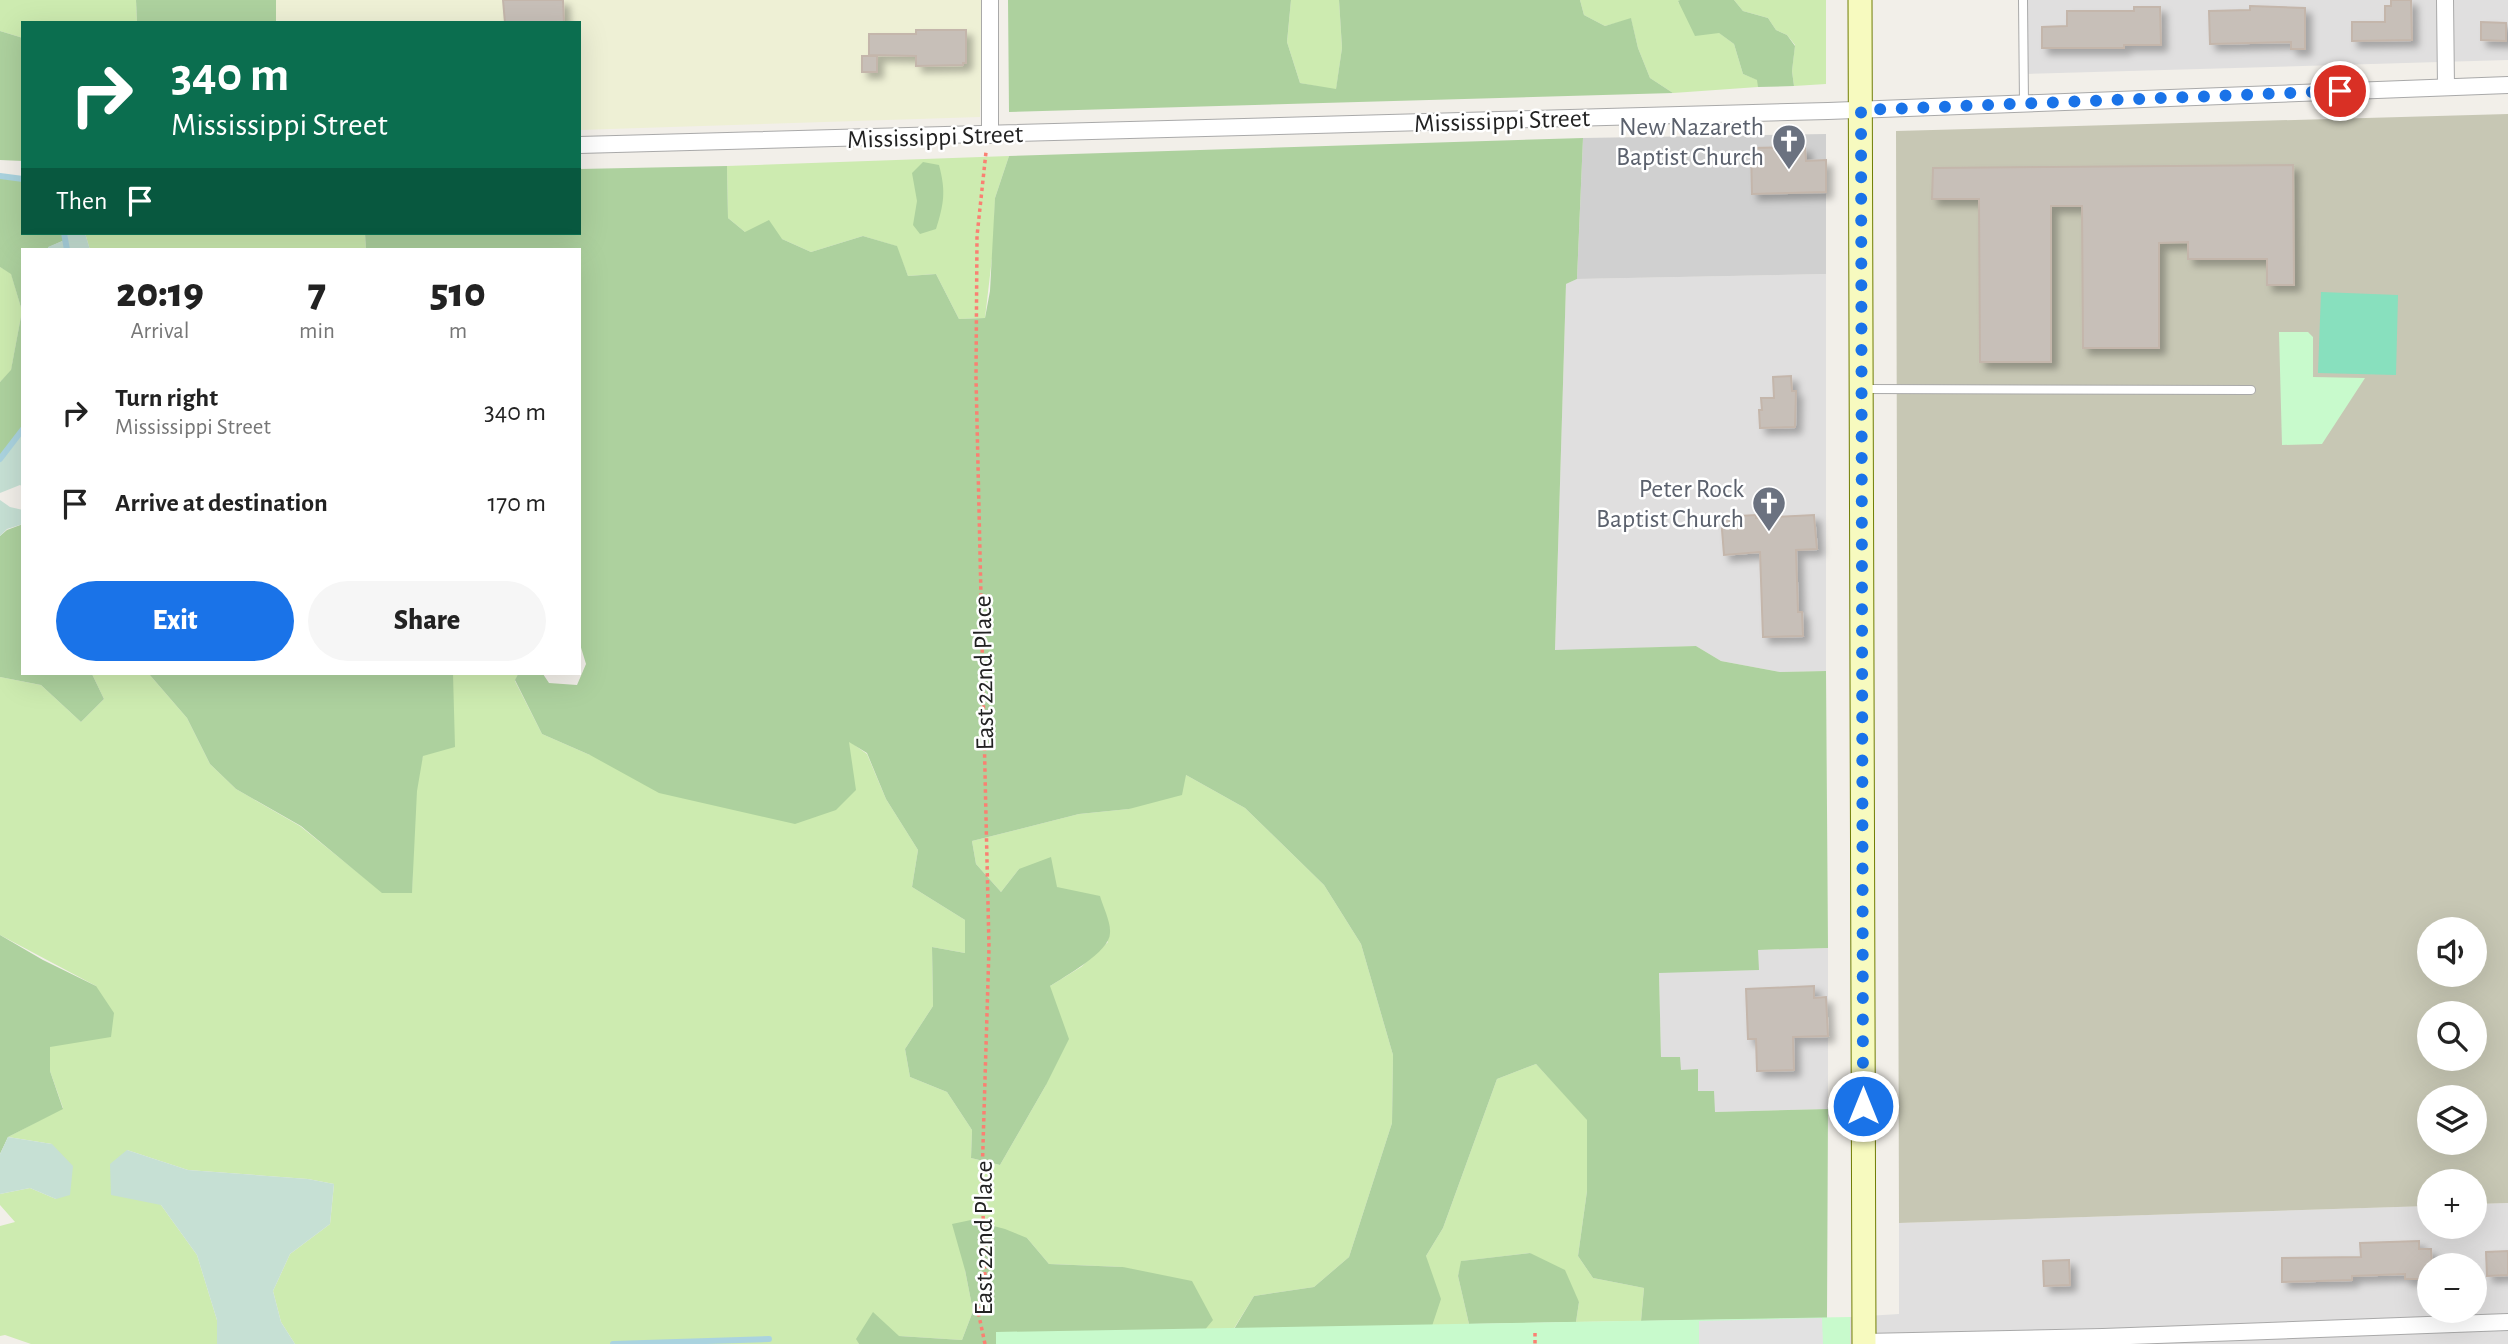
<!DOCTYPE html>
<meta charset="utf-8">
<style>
:root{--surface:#fff;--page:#f6f6f6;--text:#222;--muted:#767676;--accent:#1a73e8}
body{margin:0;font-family:"Alegreya Sans",sans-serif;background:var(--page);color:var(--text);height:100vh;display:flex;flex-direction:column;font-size:26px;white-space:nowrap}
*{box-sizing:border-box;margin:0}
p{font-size:23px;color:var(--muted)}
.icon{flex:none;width:38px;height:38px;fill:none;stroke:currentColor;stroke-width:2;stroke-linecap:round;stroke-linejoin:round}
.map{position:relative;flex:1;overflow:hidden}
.panel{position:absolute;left:21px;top:248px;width:560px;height:427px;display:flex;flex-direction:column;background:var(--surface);border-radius:0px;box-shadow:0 7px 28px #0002}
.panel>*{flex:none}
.top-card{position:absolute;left:21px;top:21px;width:560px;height:214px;border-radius:0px;box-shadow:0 7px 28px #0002;background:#0b6e4f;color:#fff;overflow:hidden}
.buttons{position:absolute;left:2417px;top:917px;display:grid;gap:14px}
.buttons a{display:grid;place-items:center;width:70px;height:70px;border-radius:50%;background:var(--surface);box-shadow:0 7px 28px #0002;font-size:35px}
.pin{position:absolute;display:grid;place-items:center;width:60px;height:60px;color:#fff;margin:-30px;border:4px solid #fff;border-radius:50%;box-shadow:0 2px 7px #0007}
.me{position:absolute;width:77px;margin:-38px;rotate:0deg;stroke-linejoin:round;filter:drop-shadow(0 0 5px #0008)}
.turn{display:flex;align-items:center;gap:24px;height:147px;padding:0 35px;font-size:32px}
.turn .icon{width:91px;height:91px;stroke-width:2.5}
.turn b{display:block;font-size:49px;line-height:60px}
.then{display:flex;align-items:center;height:66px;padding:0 35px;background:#0003;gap:14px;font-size:26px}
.eta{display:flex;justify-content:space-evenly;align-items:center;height:119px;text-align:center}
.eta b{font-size:42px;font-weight:800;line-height:49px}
.primary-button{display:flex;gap:14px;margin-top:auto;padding:14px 35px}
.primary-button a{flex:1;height:80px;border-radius:42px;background:var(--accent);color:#fff;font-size:28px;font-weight:800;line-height:80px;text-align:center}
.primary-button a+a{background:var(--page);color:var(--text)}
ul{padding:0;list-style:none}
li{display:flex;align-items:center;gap:21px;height:91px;padding:0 35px}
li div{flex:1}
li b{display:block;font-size:26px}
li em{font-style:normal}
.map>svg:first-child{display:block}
</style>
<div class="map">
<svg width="2508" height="1344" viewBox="0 0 2508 1344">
<defs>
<filter id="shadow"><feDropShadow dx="6" dy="6" stdDeviation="3.5" flood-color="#0004"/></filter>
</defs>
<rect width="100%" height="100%" fill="#f2efe9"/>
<g fill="#e0dfdf" fill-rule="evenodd">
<path d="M2019,0H2508V60L2026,74Z"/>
<path d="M1826,274V671L1780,672L1721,661L1696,646L1555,651L1566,284L1577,279Z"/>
<path d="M1828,948V1109L1715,1112L1680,1070L1661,1057L1659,972L1758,970V950Z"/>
<path d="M2508,1203V1344H1850V1317L1899,1314V1223L2429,1206V1227H2474L2475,1204ZM2429,1265H2474V1311H2429Z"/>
</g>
<path fill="#d0d0d0" d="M1826,134V274L1577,279L1583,138Z"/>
<path fill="#c7c7b4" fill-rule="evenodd" d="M2508,114V1203L2475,1204L2474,1181H2429V1206L1899,1223L1896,131ZM2429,929H2474V975H2429ZM2429,1013H2474V1059H2429ZM2429,1097H2474V1143H2429Z"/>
<path fill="#eef0d5" d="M276,0H982L980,117L579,130V23H276Z"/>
<g fill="#cdebb0">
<path d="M0,0H136L137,23H23V38L0,31Z"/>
<path d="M1291,0H1339L1342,48L1336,90L1300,83L1287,42Z"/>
<path d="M1580,0H1680L1678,2L1734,44L1743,74L1758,80V87L1673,93L1650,78L1638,48L1631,19L1605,26L1584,15Z"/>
<path d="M1734,0H1826V84L1794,86L1792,71L1795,45L1787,35L1776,30L1768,18L1743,11Z"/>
<path d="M1009,156L995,198L994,241L985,318L959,319L936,274L908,276L896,246L863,236L811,252L782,239L745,232L728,218L727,166Z"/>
<path d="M85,233H365L366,250H90Z"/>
<path d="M0,267L11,273L22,311L11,371L0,382Z"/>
<path d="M92,674H149L187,718L210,764L236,789L300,826L382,892H412C414,848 410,798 423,756C432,728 450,703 453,674H518L515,681L542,734L590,755L849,741L867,754L886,799L918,850L912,887L965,920V953L932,947L933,1006L905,1049L910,1077L947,1092L972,1130L971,1158L1000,1165L1046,1085L1050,986L1081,967L1108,942L1057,887L1019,869L1001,892L976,864L972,841L1079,814L1129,809L1186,775L1245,808L1324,885L1361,944L1393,1055L1392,1123L1349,1257L1314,1287L1254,1296L1225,1343L1193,1344L1123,1267L1049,1264L1027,1238L965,1270L973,1311L962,1340L899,1336L857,1339L859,1344H295L281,1322L273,1291L290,1254L330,1224L334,1184L308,1179L188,1170L127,1150L161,1205L197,1255L217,1320V1344H31L5,1335L0,1336V1226L15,1222L0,1205V1194L30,1188L56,1199L52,1144L8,1137L63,1108L50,1071V1047L96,986L0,935V677L41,685L81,722L104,699Z"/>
<path d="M1536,1064L1587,1119V1191L1578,1256L1593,1278L1644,1288L1641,1321L1576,1322L1579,1302L1530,1253L1462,1261L1458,1276L1469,1324L1432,1328L1426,1256L1443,1228L1497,1079Z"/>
</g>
<g fill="#add19e">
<path d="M136,0H276V23H137Z"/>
<path d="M1008,0H1291L1287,42L1300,83L1336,89L1342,48L1339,0H1580L1584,15L1605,26L1631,18L1638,48L1650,78L1673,93L1009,112Z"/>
<path d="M1680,0H1734L1743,11L1768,18L1776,30L1787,35L1795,46L1792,71L1794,86L1758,87L1757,80L1743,74L1734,44L1719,33L1695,36L1678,1Z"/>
<path d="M0,31L23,38V161L0,160Z"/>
<path d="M1583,138L1577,279L1566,284L1555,650L1696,646L1721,661L1780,672L1826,671L1828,948L1758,950L1759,970L1659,973L1661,1057H1680L1681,1070L1698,1069V1091H1714L1715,1112L1828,1109L1827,1318L1641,1321L1644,1288L1593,1278L1578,1256L1587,1191V1120L1536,1064L1497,1079L1443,1228L1426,1256L1441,1299L1430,1332L1225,1344L1254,1296L1314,1287L1349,1257L1392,1123L1393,1055L1361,944L1324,885L1245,808L1186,775L1182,795L1129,809L1079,814L972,841L976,864L1001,892L1019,869L1051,857L1057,887L1100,896C1103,907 1111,922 1110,933C1110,952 1064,977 1050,986L1069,1039L1046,1085L1000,1165L971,1158L972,1130L947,1092L910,1077L905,1049L933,1006L932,947L965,953V920L912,887L918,850L886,799L867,753L849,742L856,790L836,810L795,824L659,793L590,755L542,734L515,680L518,674H543L549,683L577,685L586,664L579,641V250H366L365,233H579V169L727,166L728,218L745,232L769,220L782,239L811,252L863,236L897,246L908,276L936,274L959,319L985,318L990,291L995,198L1009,156Z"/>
<path d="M923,162L939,165C946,191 944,204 936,229L920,234L913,225L917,201L912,173Z"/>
<path d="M0,176L23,179V233H64L67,239L49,247L48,250H23V429L0,459V382L11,370L22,311L11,274L0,267Z"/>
<path d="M23,524V674H92L104,699L81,722L41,685L0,677V536L7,530Z"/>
<path d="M149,674H453L455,747L423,756L417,791L412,893H382L301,826L236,789L210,764L187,718Z"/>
<path d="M0,935L43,960L96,986L114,1013L111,1037L50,1047V1071L63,1109L8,1137L0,1154Z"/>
<path d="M971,1220L1005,1229L1027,1238L1049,1264L1123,1267L1192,1281L1213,1320L1193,1344H859L856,1339L873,1312L899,1336L962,1340L973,1311L965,1270L952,1224Z"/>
<path d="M1530,1253L1565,1270L1579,1302L1576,1322L1469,1324L1458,1276L1461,1261Z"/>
</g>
<g fill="#c6e0d4">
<path d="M64,233H85L90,250H48V247L67,239Z"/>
<path d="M23,429V487L20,485L0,493V459Z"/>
<path d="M0,500L10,507L23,510V524L7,529L0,536Z"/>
<path d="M8,1137L52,1144L73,1166L70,1195L56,1199L30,1188L0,1194V1154Z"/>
<path d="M127,1150L188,1170L308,1179L334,1184L330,1224L290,1254L273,1291L281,1322L295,1344H217V1320L197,1255L161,1205L111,1195L110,1164Z"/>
</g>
<g fill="#c8facc">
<path d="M2279,332H2308L2313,337V377L2365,378L2322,444L2282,445Z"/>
<path d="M1850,1317V1344H996V1332Z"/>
</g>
<path fill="#88e0be" d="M2321,292L2398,295L2396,375L2318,373Z"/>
<path fill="#e2e2e2" d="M1822,1318L1823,1344H1699V1321Z"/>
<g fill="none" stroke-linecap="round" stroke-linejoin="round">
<g stroke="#aad3df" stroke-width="6">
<path d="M0,176L23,179"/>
<path d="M64,233L67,250"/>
<path d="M0,459L23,429"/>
<path d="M613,1344L769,1339"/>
</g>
</g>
<g fill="#c7bfb8" stroke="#c4b6ab" stroke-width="2" filter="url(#shadow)">
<path d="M503,0H563L564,23H505Z"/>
<path d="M2391,0H2411L2412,40L2352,41V22H2385V6H2391Z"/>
<path d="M2250,6L2305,8V49H2291V42L2210,44L2209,11L2250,10Z"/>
<path d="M2134,7H2160L2161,45H2124V48H2042V27L2067,26V11H2134Z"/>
<path d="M2481,22L2506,23V41L2481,40Z"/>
<path d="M916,30H966V63H963V65L916,66V56L869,55V34H916Z"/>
<rect x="862" y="56" width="15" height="16"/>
<path d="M1805,147L1806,161L1826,160V192L1752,194L1751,148Z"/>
<path d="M2293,165L2294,285H2267V259H2188V242L2159,243V348H2083L2082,206H2051V362H1980L1979,199H1932L1933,168Z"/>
<path d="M1791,376L1792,391H1796L1795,427L1760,428L1759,410H1762L1761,398H1774L1773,377Z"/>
<path d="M1756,515V518L1814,515L1817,549L1796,550L1798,612H1802L1803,636L1763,637L1760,552L1724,555L1721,517Z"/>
<path d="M1814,986V998L1826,997L1828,1036L1793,1037L1794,1070L1757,1071L1756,1039H1748L1746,989Z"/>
<path d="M2419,1241V1249H2431L2432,1265H2429V1273H2423V1279H2405V1274L2352,1276V1280L2282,1282V1258L2361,1257L2360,1243Z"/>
<path d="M2508,1251V1275L2487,1276L2486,1252Z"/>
<path d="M2069,1260L2070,1285L2044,1286L2043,1261Z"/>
</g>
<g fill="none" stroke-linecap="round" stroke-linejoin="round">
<g stroke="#a9a9a9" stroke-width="10">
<g id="lane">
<path d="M2023,0L2024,104"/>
<path d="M1865,389L2251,390"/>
</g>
</g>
<g stroke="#a9a9a9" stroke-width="18">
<g id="street">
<path d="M2445,0L2446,87"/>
<path d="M990,135V0"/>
<path d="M579,145L1828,111L2508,85"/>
<path d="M1864,1342L2103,1337L2508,1322"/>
</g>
</g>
<g stroke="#707d05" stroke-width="25">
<path id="secondary" d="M1860,0L1864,1344"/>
</g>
<g stroke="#fa8072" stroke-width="3.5" stroke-dasharray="3.5 3.5" stroke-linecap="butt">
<path d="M1535,1333V1344"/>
<path d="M985,1344L978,1311L985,1279L982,1178L989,948L976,378L977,236L986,152"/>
</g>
<use href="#lane" stroke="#fff" stroke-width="8"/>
<use href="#street" stroke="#fff" stroke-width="16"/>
<use href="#secondary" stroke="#f7fabf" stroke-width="23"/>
</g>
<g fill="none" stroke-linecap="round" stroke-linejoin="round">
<path stroke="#1a73e8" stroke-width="12" stroke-dasharray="0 21.6" d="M1863,1106L1861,110L2340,91"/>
</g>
<defs>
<g id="church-pin" transform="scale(1.75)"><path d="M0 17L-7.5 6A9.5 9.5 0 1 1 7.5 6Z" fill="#6b7280" stroke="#fff"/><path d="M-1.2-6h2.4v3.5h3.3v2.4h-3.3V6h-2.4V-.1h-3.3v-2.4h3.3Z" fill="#fff"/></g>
</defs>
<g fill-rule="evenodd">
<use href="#church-pin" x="1789" y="141"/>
<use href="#church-pin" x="1769" y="503"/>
</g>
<g text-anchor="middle" stroke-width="5" stroke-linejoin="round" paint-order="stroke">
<g font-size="26" fill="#222" stroke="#fff">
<text transform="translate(1502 120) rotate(-2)" y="9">Mississippi Street</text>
<text transform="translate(935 136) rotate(-2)" y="9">Mississippi Street</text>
<text transform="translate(983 673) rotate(-91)" y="9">East 22nd Place</text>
<text transform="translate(983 1238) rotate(-90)" y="9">East 22nd Place</text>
</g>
<g font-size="26" fill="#5b616d" stroke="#fff" text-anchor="end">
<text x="1764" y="135">New Nazareth<tspan x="1764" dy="30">Baptist Church</tspan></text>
<text x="1744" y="497">Peter Rock<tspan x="1744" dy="30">Baptist Church</tspan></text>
</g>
</g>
</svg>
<div class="buttons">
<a><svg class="icon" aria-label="sound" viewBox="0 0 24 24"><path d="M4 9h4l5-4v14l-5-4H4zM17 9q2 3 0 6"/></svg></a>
<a><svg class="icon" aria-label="search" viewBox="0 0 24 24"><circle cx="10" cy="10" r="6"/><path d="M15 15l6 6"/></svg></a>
<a><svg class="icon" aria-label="layers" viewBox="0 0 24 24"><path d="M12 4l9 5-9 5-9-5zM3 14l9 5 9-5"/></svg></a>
<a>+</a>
<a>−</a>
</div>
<div class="pin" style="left:2340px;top:91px;background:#d93025"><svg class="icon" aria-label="arrive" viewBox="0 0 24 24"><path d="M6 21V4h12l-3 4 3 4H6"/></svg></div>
<svg class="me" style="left:1863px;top:1106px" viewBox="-20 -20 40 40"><circle r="17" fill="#1a73e8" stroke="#fff" stroke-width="3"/><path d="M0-11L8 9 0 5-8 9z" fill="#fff"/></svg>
<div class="top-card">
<div class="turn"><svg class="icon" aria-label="right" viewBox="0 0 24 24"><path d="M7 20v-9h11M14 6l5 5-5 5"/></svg><div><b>340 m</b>Mississippi Street</div></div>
<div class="then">Then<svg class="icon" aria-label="arrive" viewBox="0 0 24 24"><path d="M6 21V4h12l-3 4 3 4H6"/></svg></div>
</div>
<section class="panel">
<div class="eta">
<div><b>20:19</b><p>Arrival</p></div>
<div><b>7</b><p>min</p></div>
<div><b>510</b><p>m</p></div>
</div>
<ul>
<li><svg class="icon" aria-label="right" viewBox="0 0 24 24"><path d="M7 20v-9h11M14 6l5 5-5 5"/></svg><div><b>Turn right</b><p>Mississippi Street</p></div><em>340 m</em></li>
<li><svg class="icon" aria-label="arrive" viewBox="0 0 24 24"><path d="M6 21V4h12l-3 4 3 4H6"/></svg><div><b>Arrive at destination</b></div><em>170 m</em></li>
</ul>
<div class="primary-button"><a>Exit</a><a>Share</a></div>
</section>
</div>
